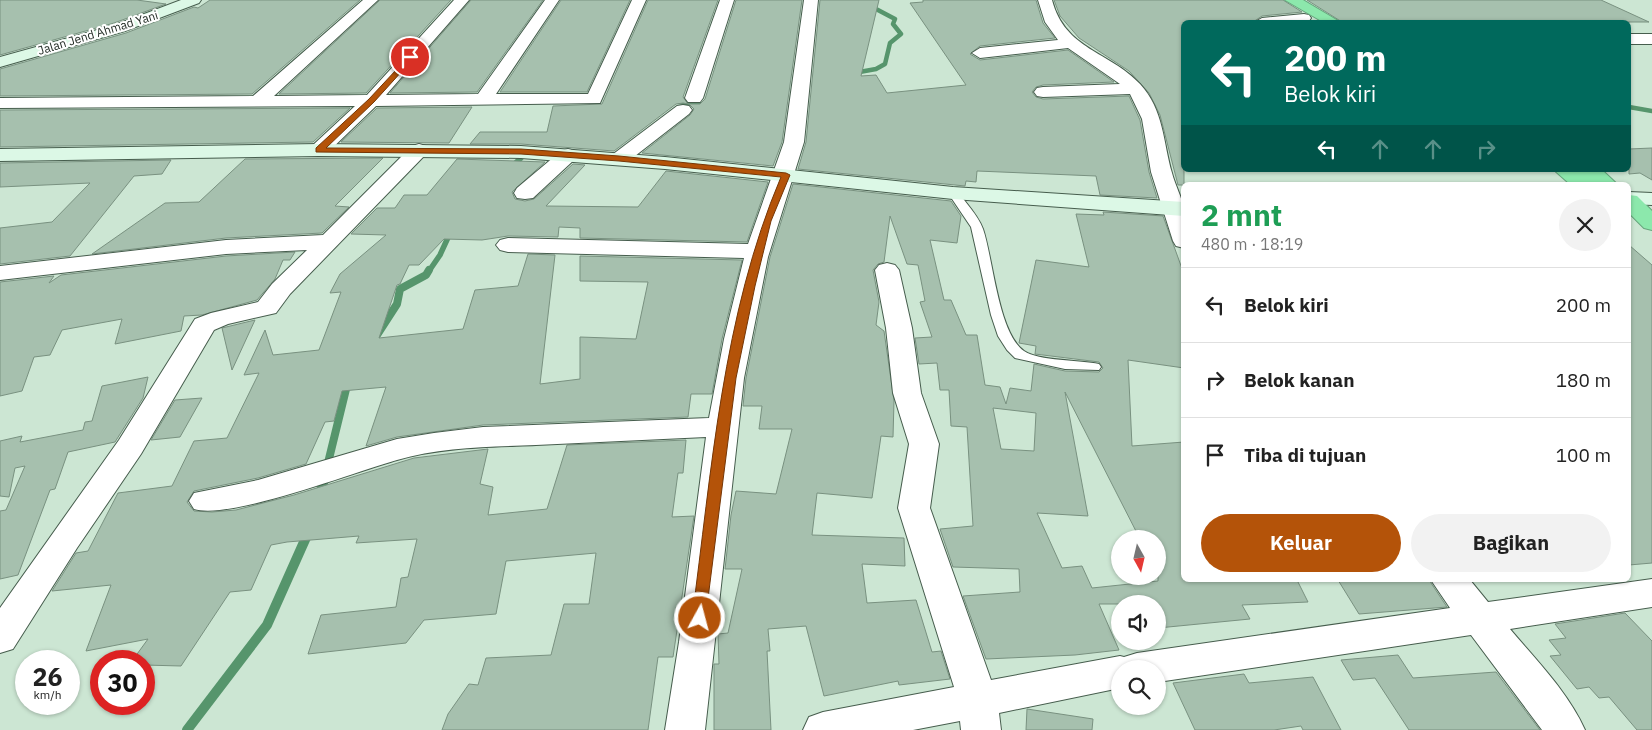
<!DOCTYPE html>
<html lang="id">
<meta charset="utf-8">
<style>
:root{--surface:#fff;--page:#f2f2f2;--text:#222;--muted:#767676;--line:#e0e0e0;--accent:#b45309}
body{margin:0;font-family:"IBM Plex Sans",sans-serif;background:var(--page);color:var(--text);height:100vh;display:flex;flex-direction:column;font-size:19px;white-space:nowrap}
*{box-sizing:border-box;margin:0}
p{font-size:16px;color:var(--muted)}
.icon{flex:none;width:28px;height:28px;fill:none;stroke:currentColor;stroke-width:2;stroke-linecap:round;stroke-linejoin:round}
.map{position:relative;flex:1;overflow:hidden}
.drawer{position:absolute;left:1181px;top:182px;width:450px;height:400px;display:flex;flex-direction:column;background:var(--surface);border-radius:8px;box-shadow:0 1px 4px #0004}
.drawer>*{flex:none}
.top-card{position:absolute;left:1181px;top:20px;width:450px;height:152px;border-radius:8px;box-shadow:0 1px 4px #0004;background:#00695c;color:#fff;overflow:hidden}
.needle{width:32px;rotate:172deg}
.fabs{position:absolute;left:1111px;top:530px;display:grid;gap:10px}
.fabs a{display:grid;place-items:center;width:55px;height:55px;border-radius:50%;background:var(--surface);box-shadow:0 1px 4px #0004;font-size:25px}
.speed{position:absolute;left:15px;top:650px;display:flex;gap:10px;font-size:25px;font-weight:700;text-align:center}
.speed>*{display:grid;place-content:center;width:65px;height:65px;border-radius:50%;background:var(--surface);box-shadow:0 1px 4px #0004;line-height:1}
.speed small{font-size:12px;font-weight:400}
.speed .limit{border:8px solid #d22;background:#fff;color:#111}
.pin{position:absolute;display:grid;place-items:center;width:42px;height:42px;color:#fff;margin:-21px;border:2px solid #fff;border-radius:50%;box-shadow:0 1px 5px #0007}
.me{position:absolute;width:55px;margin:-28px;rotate:7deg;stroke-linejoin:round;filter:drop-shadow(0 0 4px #0008)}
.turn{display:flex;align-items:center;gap:18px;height:105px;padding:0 20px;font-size:22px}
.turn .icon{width:65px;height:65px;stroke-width:2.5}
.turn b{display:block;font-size:35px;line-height:42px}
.lanes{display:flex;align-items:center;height:48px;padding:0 20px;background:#0003;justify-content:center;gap:25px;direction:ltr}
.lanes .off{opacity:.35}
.round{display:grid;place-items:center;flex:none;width:52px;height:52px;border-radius:26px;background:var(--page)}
.summary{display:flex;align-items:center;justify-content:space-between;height:85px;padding:0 20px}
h1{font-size:30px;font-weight:700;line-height:38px;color:#1e9e55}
.action{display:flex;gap:10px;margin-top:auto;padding:10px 20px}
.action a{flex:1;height:58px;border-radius:30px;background:var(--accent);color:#fff;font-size:20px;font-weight:700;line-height:58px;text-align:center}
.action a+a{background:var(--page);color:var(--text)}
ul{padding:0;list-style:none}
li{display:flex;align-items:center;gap:15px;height:75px;padding:0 20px;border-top:1px solid var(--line)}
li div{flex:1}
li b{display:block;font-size:19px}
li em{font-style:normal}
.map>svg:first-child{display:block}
</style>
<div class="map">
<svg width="1652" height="730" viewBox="0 0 1652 730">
<rect width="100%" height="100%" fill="#cce6d3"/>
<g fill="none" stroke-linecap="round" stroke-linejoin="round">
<g stroke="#56956c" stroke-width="4.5">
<path d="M854,73L876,69L885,64L890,43L901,34L893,24L895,19L859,0"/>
<path d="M679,102L705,105"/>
<path d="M1629,107L1652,111"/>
</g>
<g stroke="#56956c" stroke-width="5.5">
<path d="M510,168L521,158"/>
<path d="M429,271L440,255L451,231"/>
</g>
<g stroke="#56956c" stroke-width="8">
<path d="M375,338L397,304L400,289L426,275L429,270"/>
<path d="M326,471L348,381"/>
</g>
<g stroke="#56956c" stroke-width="10">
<path d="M320,496L326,470"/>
<path d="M187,730L267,625L308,533"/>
</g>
</g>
<g fill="#a6c0ae" stroke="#799180" fill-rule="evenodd">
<path d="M0,0H137L166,4L114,23L0,55Z"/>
<path d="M210,0H360L252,94L0,96V69L126,33L194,7L198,8Z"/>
<path d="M380,0H451L366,93L279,94Z"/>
<path d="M471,0H543L477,92L390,93Z"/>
<path d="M561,0H630L587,92H500Z"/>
<path d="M648,0H718L683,97L688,104H700L705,99L736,0H802L782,142L773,166L642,153L690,115L694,109L689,104L683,103L676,104L614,151L521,144H470L480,132H547L553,106L602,104Z"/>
<path d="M820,0H879L861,76L876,75L887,93L966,85L910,3L923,2V0H1036L1043,23L1055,38L980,46L970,54L980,60L1068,50L1114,82L1043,85L1036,87L1032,92L1036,97L1043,99L1129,96L1140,120L1149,172L1157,198L1100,195L1096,176L977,171L976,182L966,181L965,186L798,169L806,142Z"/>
<path d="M1054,0H1283L1302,12L1262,16L1253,22H1184V185H1178L1160,115L1149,93L1129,71L1079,38L1060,16Z"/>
<path d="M1307,0H1601L1649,22H1342Z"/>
<path d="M472,107L449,143L341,142L377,108Z"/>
<path d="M350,108L313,142L0,147V110Z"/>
<path d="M1652,148V180L1640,173L1629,174V149Z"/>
<path d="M383,158L335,206L349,207L322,233L226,238L92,254L165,203L199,202L245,159Z"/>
<path d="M457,159L545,162L512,192L515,199L525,201L534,199L573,164L585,165L546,206L638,207L666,171L768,182L747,242L580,238V228L559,227L558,237L508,236L482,240L444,239L419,265H409L400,284L397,285L379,338L463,329L475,290L518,286L528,254L555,255L540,384L580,379V337L636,339L648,282L580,281V256L742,260L722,339L712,394H691L688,417L483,425L397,437L366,446L386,387L342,391L334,421L325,422L306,464L258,478L194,491L187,502L194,511L212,512L236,510L294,495L414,458L488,449L480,484L493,487L488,515L547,509L567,445L686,440L683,473H678L672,517L694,516L673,657H658L648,730H442L448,714L469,684L478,685L486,658L551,655L564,604H589L596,553L506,561L496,614L424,620L406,643L308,654L321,615L396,607L401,578L408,577L417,539L356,543L359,536L287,542L271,545L251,590L230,592L181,666L144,665V661H132L148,639L86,651L111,585L52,591L76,553L88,551L118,493L172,486L194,441L227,438L259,373L244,375L265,330L273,355L319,350L341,292L330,293L340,274L386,235L351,234L377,208H395L404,195H427Z"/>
<path d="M171,160L162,174L134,176L70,256L0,264V228L52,222L90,183L0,187V163Z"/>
<path d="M793,184L951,201L961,216L957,243L930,240L944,300H951L966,335H977L985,385L1000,387L1006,404L1010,388L1031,391L1034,364L1065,371L1099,372L1103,368L1099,362L1035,354L1036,346L1019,343L1036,260L1089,267L1076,214L1104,215L1103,212L1163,216L1184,274V368L1128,360L1132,446L1184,442V580H1297L1308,602L1242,605L1250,619L1158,628V604H1099L1119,650L1075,655L986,659L963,596L1020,592L1019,569L953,567L940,529L973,526L967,427L951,426L949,390H940L937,363L919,364L915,338L932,337L920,302L925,301L918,265L907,264L890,216L884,262L878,264L873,270L879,302L876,325L884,331L894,401L893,437L881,436L872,498L817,493L812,535L904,538L905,566L862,564L867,603L916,600L932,652L941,651L950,679L899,685L898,681L824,696L806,626L768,629L770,651H767L771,730H714V664H719L718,634L728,633L742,569H725L731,515L736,491L776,494L792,429H759L762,406H743L746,378L770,257ZM1065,392L1140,539H1158V581L1092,588L1082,566L1062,568L1037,513L1088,516ZM993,408L1036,413L1034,451L1001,449Z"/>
<path d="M1629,245L1652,265V563L1629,565Z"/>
<path d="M295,252L290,260H283L275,279L257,300L202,315L184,316L181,331L115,344L122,319L62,330L50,355L34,357L22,391L0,396V282L54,276L49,283L61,275L226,256Z"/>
<path d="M255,320L232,370L222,328Z"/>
<path d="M148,377L143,398L115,442L68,452L55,489L50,490L18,575L0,579V511L6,510L25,466L15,468L9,497L0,496V441L22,436L20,442L83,430L85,422L92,421L102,386Z"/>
<path d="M202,398L180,437L151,440L175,400Z"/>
<path d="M1338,580H1429L1447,607L1359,614Z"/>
<path d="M1625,613L1652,641V730H1637L1609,697L1599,698L1589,687L1577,689L1550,656L1561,655L1549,640L1566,638L1555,624Z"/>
<path d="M1398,655L1413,678L1496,672L1540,730H1409L1375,678L1353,680L1341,660Z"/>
<path d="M1244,674L1249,683L1313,677L1341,730H1303L1301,726L1274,730H1195L1173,683Z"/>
<path d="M1027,709L1093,719L1092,730H1026Z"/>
</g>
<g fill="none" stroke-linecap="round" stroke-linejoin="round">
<g stroke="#465d4d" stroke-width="2">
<path id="lane" d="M953,190L957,191C965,202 978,215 983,229C993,258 998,333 1024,351C1038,361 1081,360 1099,364L1101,367L1099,370L1065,369L1015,358L1007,350L998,336L991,315L971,227L948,193Z"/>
</g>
<g stroke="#465d4d" stroke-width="2">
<g id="street">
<path d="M363,0H378L274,96L367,95L454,0H469L386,95L478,94L545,0H559L496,94H588L632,0H646L600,103L376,106L326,154H312L309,150L312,146L355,106L0,108V98L253,96Z"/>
<path d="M720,0H734L703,98L700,102H688L685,98Z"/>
<path d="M804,0H818L804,142L768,257L744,378L705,730H665L679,642L706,437C649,440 593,442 536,445C490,447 441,447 397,460C354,472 231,520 194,509L189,501L194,493L258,480L397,439L434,433L483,427L709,418L724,339L744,258L508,252L500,250L496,245L500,240L508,238L748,244L784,142Z"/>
<path d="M1038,0H1052C1065,50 1109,51 1140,84C1164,110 1163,142 1172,173C1175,185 1182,197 1184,210C1186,221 1184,236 1184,248L1176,246L1173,241L1151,172L1142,119L1130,94L1043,97L1037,96L1034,92L1037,88L1043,87L1120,84L1068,48L980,58L972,53L980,48L1058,40L1045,22Z"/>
<path d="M1304,14L1309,15L1311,18L1309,21L1255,22L1262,18Z"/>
<rect x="1629" y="34" width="23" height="10"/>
<path d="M683,105L689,106L692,110L689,114L626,163L619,165L612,163L609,159L612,155L677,106Z"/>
<path d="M419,144L426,146L429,150L426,154L290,294L276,313L228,324L214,330L141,454L77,548L13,649L0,653V608L119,440L195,319L211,313L258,302L272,284L307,250L226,254L0,280V266L226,240L323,235L412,146Z"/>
<path d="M568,149L575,151L578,155L575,159L533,198L525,199L517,198L514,193L517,188L561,151Z"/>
<path d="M887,263L895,265L899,270L912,328L921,393L939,444L930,508L991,680L1120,656L1124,657L1137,653L1450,608L1431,580H1470L1488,602L1652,579V607L1510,629C1536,660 1568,692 1585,730H1542L1471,635L1158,682V669H1120V688L999,713L1001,730H961L960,721L913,730H803L809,717L823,712L954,687L898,508L909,444L893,393L886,328L875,270L879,265Z"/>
</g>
</g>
<g stroke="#465d4d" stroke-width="2">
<g id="secondary">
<path d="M181,0H201L199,3L125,31L0,67V57L115,25Z"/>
<path d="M319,144L521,146L665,157L953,187L1184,202V216L953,199L665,169L521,158L319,156L0,161V149Z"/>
<path d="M1629,192L1652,193V205L1629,204Z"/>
</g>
</g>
<g stroke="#66a57c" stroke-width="2">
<g id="highway">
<path d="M1285,0H1303L1340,22H1323Z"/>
<path d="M1554,170L1580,172L1579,170H1602L1618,185H1571Z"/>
<path d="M1629,195L1637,196L1652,211V230L1644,228L1629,213Z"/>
</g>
</g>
<use href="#lane" fill="#fff" fill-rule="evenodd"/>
<use href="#street" fill="#fff" fill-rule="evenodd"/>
<use href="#secondary" fill="#dcf8e6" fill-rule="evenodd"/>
<use href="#highway" fill="#8ce8ac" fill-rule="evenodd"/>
</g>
<path fill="#b45309" stroke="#753606" d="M410,55L413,59L374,102L326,148L521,149L619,156L786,173L790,175L771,221L755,286L736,378L705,622L700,624L695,622L692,618C712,470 722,316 781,177L619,161L521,154L316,152V148L369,99Z"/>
<g text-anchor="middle" stroke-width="4" stroke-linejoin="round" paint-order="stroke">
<g font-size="12" fill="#1f2922" stroke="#fff">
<text transform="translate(98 33) rotate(-17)" y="4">Jalan Jend Ahmad Yani</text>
</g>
</g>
</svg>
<div class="fabs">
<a><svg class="needle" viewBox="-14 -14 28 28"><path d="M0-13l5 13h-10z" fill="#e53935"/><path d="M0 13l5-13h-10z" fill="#767676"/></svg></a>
<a><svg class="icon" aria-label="sound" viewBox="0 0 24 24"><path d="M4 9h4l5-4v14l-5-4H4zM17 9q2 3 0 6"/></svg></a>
<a><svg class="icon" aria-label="search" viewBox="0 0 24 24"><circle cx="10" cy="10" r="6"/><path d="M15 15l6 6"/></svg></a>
</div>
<div class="speed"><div>26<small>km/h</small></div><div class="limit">30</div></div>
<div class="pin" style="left:410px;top:57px;background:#d93025"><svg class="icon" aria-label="arrive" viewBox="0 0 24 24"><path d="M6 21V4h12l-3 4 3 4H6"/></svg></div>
<svg class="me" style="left:700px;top:618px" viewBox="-20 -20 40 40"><circle r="17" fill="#b45309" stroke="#fff" stroke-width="3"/><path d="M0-11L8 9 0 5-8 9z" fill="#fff"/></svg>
<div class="top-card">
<div class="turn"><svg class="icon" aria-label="left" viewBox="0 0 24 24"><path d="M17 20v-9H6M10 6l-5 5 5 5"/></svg><div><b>200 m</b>Belok kiri</div></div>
<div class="lanes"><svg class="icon" aria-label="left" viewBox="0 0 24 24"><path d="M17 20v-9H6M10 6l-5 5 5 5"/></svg><svg class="icon off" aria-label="ahead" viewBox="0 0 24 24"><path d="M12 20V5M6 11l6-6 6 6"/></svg><svg class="icon off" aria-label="ahead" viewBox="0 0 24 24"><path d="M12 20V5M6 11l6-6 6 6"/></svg><svg class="icon off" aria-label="right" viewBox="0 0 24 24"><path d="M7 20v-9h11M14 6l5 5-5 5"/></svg></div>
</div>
<section class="drawer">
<div class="summary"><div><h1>2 mnt</h1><p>480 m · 18:19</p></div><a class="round"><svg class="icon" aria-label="close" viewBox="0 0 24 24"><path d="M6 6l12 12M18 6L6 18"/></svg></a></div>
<ul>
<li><svg class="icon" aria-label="left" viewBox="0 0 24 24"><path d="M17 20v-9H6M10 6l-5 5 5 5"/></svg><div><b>Belok kiri</b></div><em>200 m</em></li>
<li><svg class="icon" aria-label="right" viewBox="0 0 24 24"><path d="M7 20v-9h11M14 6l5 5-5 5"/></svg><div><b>Belok kanan</b></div><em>180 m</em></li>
<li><svg class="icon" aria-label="arrive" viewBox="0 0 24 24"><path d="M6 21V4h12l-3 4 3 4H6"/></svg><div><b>Tiba di tujuan</b></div><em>100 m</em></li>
</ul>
<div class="action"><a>Keluar</a><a>Bagikan</a></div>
</section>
</div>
